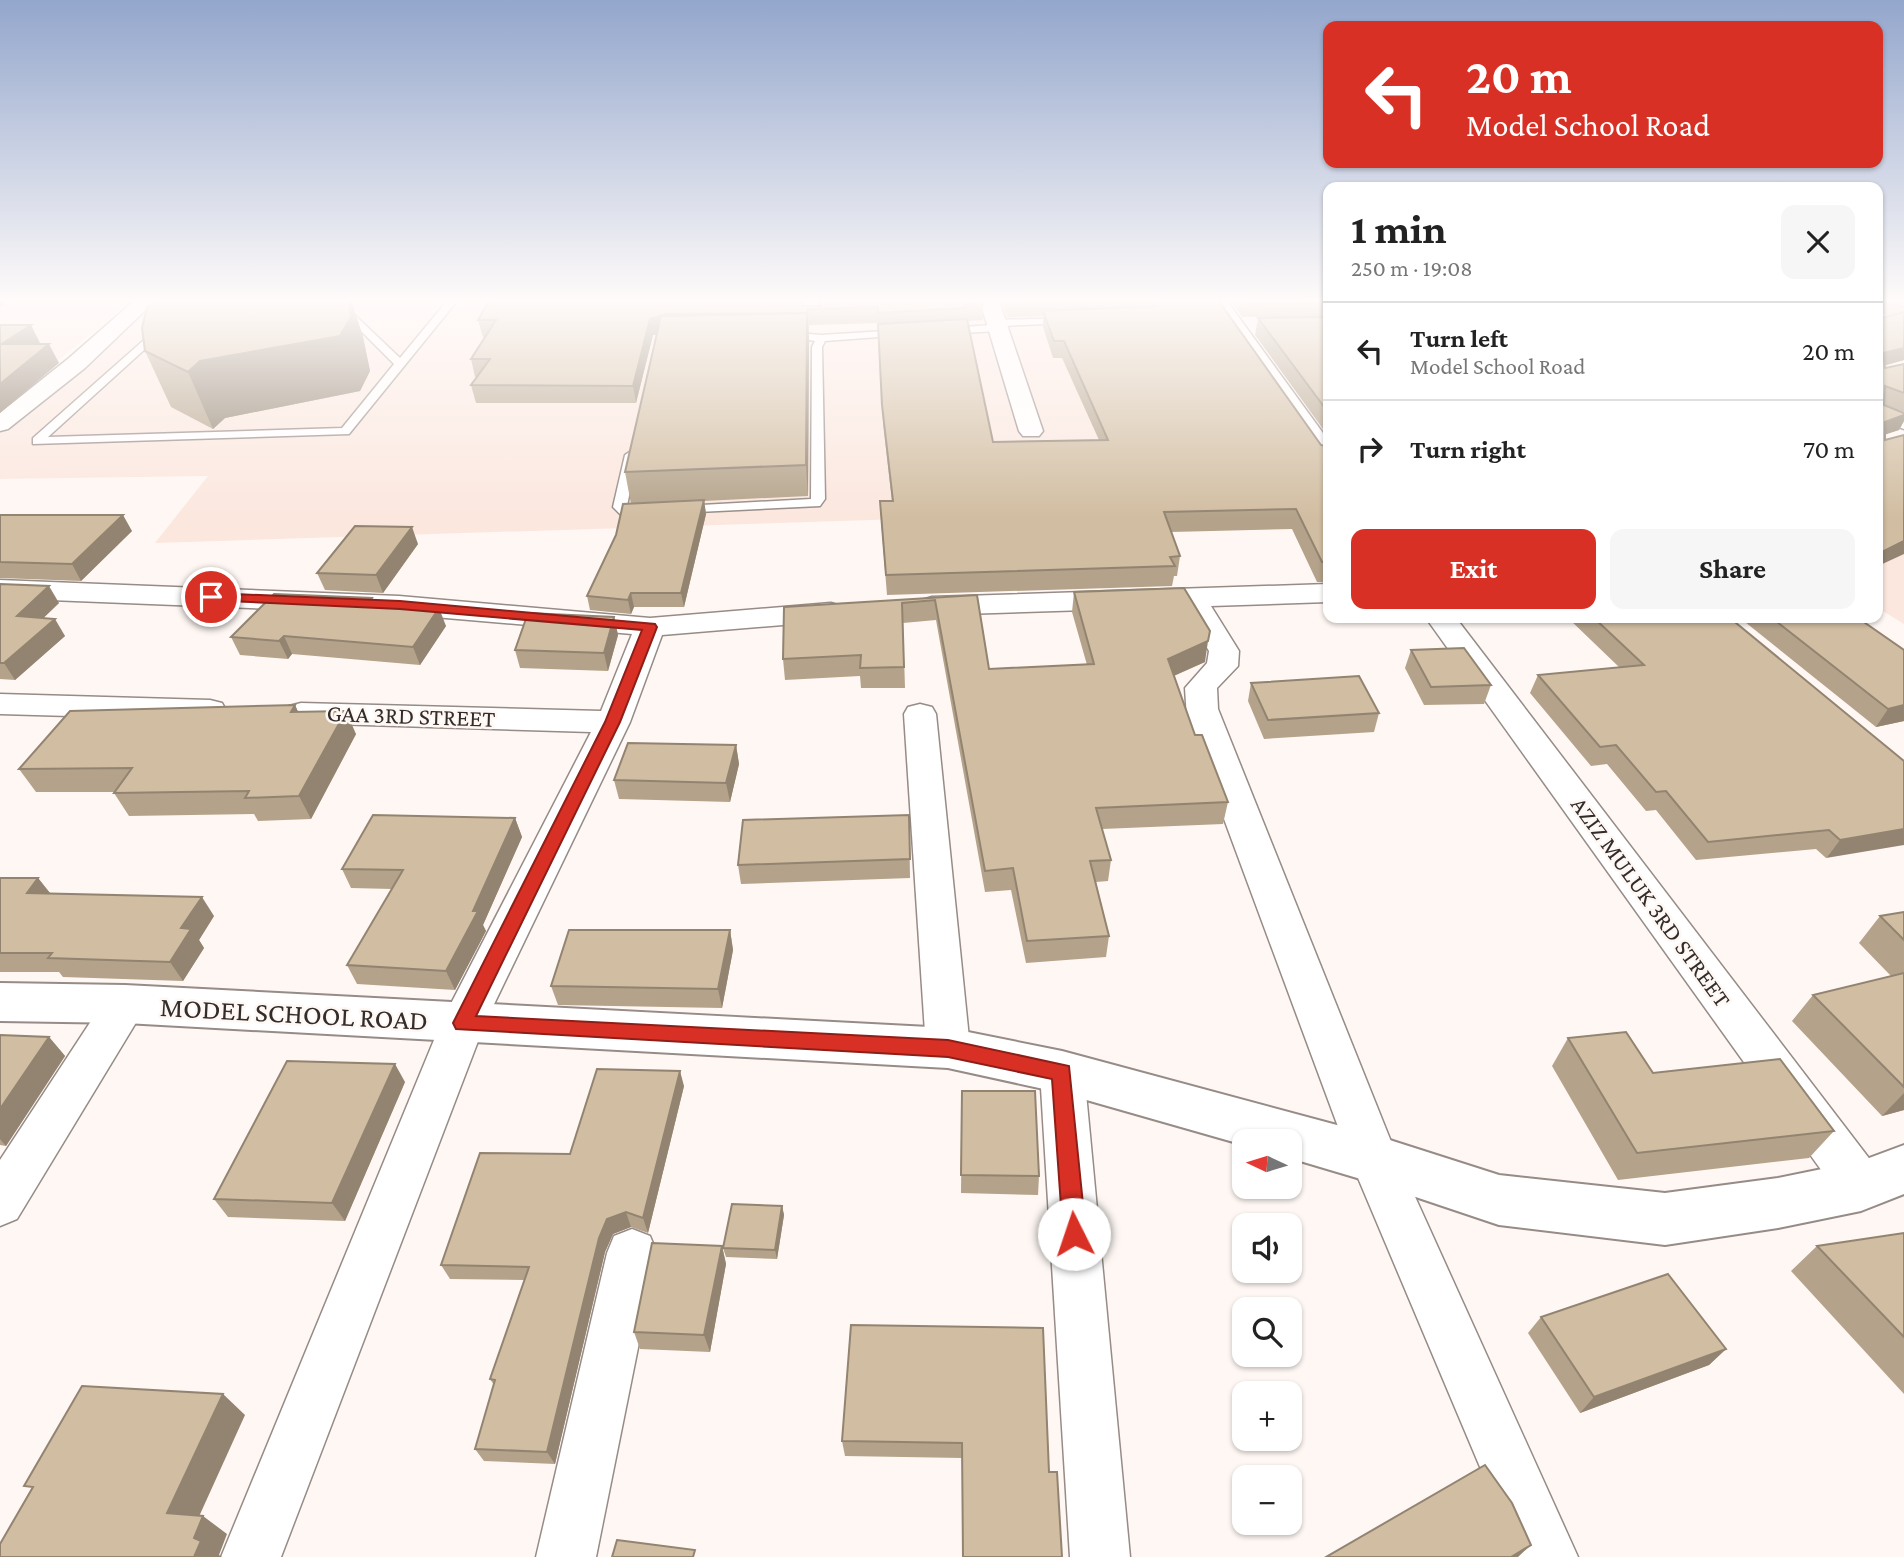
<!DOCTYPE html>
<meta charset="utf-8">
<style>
:root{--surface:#fff;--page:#f6f6f6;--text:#222;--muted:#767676;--line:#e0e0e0;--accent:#d93025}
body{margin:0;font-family:"Crimson Pro",serif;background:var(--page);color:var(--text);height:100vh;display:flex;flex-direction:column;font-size:26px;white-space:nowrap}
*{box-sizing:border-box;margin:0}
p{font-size:23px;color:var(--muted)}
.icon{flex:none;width:38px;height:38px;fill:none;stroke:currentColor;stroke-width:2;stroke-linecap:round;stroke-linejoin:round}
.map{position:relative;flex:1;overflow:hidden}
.panel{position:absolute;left:1323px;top:182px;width:560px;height:441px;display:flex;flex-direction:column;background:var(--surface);border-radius:14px;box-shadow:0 2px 5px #0004}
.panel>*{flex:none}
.guide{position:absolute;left:1323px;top:21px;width:560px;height:147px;border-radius:14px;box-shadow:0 2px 5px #0004;background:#d93025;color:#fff;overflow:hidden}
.needle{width:46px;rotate:274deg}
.buttons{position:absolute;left:1232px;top:1129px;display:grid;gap:14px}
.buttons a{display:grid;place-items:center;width:70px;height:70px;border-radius:14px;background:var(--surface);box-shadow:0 2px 5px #0004;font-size:35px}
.pin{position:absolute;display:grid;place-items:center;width:60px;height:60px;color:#fff;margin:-30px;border:4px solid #fff;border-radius:50%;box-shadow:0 2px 7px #0007}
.me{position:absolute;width:77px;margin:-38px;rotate:356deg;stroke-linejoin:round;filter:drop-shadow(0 0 5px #0008)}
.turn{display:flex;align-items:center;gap:24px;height:147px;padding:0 28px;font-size:32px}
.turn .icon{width:91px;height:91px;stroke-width:2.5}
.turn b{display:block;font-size:49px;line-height:60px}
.round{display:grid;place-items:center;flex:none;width:74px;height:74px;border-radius:14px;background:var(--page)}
.overview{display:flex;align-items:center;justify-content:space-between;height:119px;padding:0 28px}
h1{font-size:42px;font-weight:700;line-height:52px}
.primary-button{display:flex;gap:14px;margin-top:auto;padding:14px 28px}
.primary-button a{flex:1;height:80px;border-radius:14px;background:var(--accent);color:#fff;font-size:28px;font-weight:700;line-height:80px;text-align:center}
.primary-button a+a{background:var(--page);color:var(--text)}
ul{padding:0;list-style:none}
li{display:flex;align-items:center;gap:21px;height:98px;padding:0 28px;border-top:2px solid var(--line)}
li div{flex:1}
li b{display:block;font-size:26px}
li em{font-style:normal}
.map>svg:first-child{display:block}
</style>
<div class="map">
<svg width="1904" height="1557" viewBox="0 0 1904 1557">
<rect width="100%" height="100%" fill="#fef7f3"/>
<g fill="#fbe7de">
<path d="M0,301H132L0,407Z"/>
<path d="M156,301H1169L1120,512L155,543L208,476L0,479V432Z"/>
<path d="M1904,538V624L1878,608V548Z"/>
</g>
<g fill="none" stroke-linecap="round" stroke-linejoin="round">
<g stroke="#968b86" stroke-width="3">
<g id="lane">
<path d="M188,301H198L48,437L342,428L394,364L331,301H340L400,358L447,301H457L349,434L33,444V438Z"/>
<path d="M1067,318L1072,321L1071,323L1001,326V330L997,331L948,334L943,331L948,328L992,325L990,323L995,320Z"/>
<path d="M902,330L907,333L906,335L825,341L822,347L825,499L820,506L678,513V507L683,506L811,499L812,347L815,341L782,335L787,332L821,335Z"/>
<path d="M631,451L637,455L627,506L649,509L651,512L644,516L621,515L613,507L625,455Z"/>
</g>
</g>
<g stroke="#968b86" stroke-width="3">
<g id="street">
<path d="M134,301H155L85,368L8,429L0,431V413L69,358Z"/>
<path d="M802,301H821L819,320H805Z"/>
<path d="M980,301H999L1043,431L1039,436H1023L1019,431Z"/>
<path d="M1209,301H1227L1328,440V464L1319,462Z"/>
<path d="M1878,404L1904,414V429L1878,419Z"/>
<path d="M0,580L399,596L650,618L831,603L841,606L846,612L841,618L831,621L662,635L630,722L485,1023L281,1557H221L441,1023L591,732L301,723L289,720L285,713L289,706L301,703L601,711L632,634L399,614L0,598Z"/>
<path d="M1328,584V602L1211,606L1239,651L1238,666L1217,688L1218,709L1398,1159L1578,1557H1518L1350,1159L1187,719L1185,688L1207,663L1209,651L1182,607L932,615L922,612L917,606L922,600L932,597Z"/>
<path d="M1426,618H1456L1878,1170L1885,1186L1878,1202L1861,1208L1844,1202Z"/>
<path d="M0,694L210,700L222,703L226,710L222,717L210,720L0,714Z"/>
<path d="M920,704L932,707L936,714L970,1048L963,1061L948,1066L933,1061L926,1048L904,714L908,707Z"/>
<path d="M125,987L140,992L146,1004L140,1016L17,1219L0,1226V1160L110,992Z"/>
<path d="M1062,1053L1078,1059L1084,1072L1130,1557H1070L1040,1072L1046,1059Z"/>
<path d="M632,1229L650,1236L657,1253L596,1557H536L607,1253L614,1236Z"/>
</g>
</g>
<g stroke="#968b86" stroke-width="4">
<path id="secondary" d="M0,983L125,985L948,1028L1062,1051L1374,1135L1499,1175L1665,1193L1778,1178L1861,1161L1904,1145V1194L1861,1211L1778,1228L1665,1245L1499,1225L1374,1183L1290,1158V1141H1244V1145L1062,1093L948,1068L125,1023L0,1021Z"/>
</g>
<g stroke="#d6d5d5" stroke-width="4">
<path id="primary" d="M1878,301L1904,305V319L1878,311Z"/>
</g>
<use href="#lane" fill="#fff" fill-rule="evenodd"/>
<use href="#street" fill="#fff" fill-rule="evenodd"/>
<use href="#secondary" fill="#fff" fill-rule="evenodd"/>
<use href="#primary" fill="#dbadad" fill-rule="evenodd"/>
</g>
<g fill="#b4a38a">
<path d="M155,300H351L363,337L370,371L360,391L225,418L213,429L171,407L145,351Z"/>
<path d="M1001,300H1218L1321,445L1328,447V582H1317L1292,529L1171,532L1180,556L1177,576H1174L1172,586L887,595L881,521L892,501L883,423L878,323L809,325L808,496L704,501L706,514L684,607H634L631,614L590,610L587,596L631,504L625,472L656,335H653L636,403H476L471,385L478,376L475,377L471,359L485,337H483L478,320L802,306L983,304V320L968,321L993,442L1099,440L1062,358H1053L1043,327V316L1007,317Z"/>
<path d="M1230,300H1328V317H1242Z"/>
<path d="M1904,312V360L1884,366L1885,368L1904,364V412L1884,405L1904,413V421L1899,430L1885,434L1878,319Z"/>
<path d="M1328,317V436L1255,335L1258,318Z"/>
<path d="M0,515L132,531L81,581L0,578Z"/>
<path d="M418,544L383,593L325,590L317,573Z"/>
<path d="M0,584L59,603L43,618L65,636L15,680L0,679Z"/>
<path d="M1074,592L1205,662L1174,675L1195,735L1228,802L1223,824L1102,829L1111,860L1108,881L1096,882L1109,936L1106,957L1026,963L1011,890L985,892L936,620L903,623L905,688H861L860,676L785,680L783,659L784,607L977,595L989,669L1087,665L1072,612Z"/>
<path d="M375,605L446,626L420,665L292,654L288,659L240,655L231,637Z"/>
<path d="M614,617L618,635L608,671L520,668L515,650Z"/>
<path d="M1568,618H1730L1904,761L1826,858L1816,849L1696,860L1656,810L1646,811L1607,764L1591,766L1530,693L1538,675L1619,667Z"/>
<path d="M1740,618H1858L1904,650V721L1876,727Z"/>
<path d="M1411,650L1491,685L1484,704L1424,705L1405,668Z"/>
<path d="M1251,683L1379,713L1374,732L1264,739L1248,701Z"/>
<path d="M295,705L298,712L356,734L311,819L258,821L254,814L129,816L114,793L115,792H36L19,769Z"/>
<path d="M736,745L739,764L730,802L619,799L614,780Z"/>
<path d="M909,815L910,878L741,884L738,865Z"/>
<path d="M515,818L522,837L483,925L486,931L455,990L357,984L347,965L392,889L351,888L342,869Z"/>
<path d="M0,878H38L50,893L214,916L199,940L204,948L183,981L63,977L59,972H0Z"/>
<path d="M1904,912V1110L1882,1116L1792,1021L1813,995L1891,976L1859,943L1880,916Z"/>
<path d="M730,930L733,950L722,1008L558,1005L551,986Z"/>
<path d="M0,1035L49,1037L65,1056L6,1146L0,1145Z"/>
<path d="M1568,1038L1653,1073L1834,1131L1809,1158L1618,1180L1552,1066Z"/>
<path d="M405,1082L345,1221L228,1217L214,1199Z"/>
<path d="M684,1086L648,1233L631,1227L613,1234L605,1252L555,1464L484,1461L475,1449L494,1385L490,1379L524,1280L450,1279L441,1265L570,1154Z"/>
<path d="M962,1091L1039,1176L1038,1195L961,1193Z"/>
<path d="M782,1206L784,1215L777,1259L726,1257L723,1248Z"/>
<path d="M1904,1233V1394L1791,1271L1817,1246Z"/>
<path d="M722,1246L726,1264L710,1352L640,1349L634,1332Z"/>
<path d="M1541,1317L1726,1349L1709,1365L1580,1413L1528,1333Z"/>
<path d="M851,1325L1049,1472L962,1458L845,1456L842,1441Z"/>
</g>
<g fill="#928471">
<path d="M0,300H11L0,307Z"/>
<path d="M348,300H351L363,337L370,371L360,391L225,418L213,429L188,372L200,361Z"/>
<path d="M807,313L809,341L808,496L806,465Z"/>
<path d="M667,314L670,330L653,335L636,403L633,386L650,319Z"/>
<path d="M31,325L40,343L12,363L2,344Z"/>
<path d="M49,344L59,363L0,413V384Z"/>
<path d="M1904,348V360L1878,367L1883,353Z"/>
<path d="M1904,415V421L1899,430L1878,437L1885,422Z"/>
<path d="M704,500L706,514L684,607L681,593Z"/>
<path d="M123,515L132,531L81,581L72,564Z"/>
<path d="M412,527L418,544L383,593L376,575Z"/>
<path d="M1904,541V554L1878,566V554Z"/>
<path d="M49,586L59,603L28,633L17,616Z"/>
<path d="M631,593L634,607L631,614L628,600Z"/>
<path d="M372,598L379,616L367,605Z"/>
<path d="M439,608L446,626L420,665L413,647Z"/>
<path d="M614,617L618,635L608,671L604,653Z"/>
<path d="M55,619L65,636L15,680L4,663Z"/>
<path d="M284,636L292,654L288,659L279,641Z"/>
<path d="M1208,641L1205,662L1165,680L1168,659Z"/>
<path d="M295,705L306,729L291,712Z"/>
<path d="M1904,705V721L1876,727L1888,709Z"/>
<path d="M346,711L356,734L311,819L299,796Z"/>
<path d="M736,745L739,764L730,802L726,783Z"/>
<path d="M515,818L522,837L483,925L486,931L455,990L446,971Z"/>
<path d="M1904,829V845L1826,858L1840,840Z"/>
<path d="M38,878L53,897L27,893Z"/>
<path d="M202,897L214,916L199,940L204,948L183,981L170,962L181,928Z"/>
<path d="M730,930L733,950L722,1008L718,989Z"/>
<path d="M49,1037L65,1056L6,1146L0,1139V1109Z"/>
<path d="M395,1064L405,1082L345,1221L332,1203Z"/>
<path d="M680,1071L684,1086L648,1233L643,1218Z"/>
<path d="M1904,1093V1110L1882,1116Z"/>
<path d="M782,1206L784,1215L777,1259L775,1250Z"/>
<path d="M626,1212L631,1227L613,1234L605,1252L555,1464L547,1452L599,1238L607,1219Z"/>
<path d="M722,1246L726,1264L710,1352L704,1335Z"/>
<path d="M1726,1349L1709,1365L1580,1413L1594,1397Z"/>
<path d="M223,1394L245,1415L192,1532L167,1513Z"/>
<path d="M203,1516L227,1534L219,1555L222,1557H194V1538Z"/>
<path d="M1531,1545L1518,1557H1511Z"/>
</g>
<g fill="#d1bda1" stroke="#928471" stroke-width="2">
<path d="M155,300H348L351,317L340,336L200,361L188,372L145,351L142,328L147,308Z"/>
<path d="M490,300H801L802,306H820V300H982L983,304H964L965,308L878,313V307L808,309V313L667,314L650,319L633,386L471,385L490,359H471L496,320H478Z"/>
<path d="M1159,300H1218L1321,445L1328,447V562H1322L1296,509L1164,512L1180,556L1170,557L1175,566L886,575L880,501H893L882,405L878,324L967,319L993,442L1108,440L1064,341H1054L1043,311L1157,306Z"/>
<path d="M1242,300H1328V303L1245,304Z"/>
<path d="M1904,312V348L1883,353L1885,368L1904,364V393L1885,386L1884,405L1904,413V415L1885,422V440L1904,435V541L1878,554V319Z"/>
<path d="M807,313L806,465L625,472L661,316Z"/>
<path d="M1328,317V412L1258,318Z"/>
<path d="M0,325H31L2,344H49L0,384Z"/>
<path d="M704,500L681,593H631L628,600L587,596L616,535L623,504Z"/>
<path d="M0,515H123L72,564L0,562Z"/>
<path d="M355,526L412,527L376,575L317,573Z"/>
<path d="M0,584L49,586L17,616L55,619L4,663H0Z"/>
<path d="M1184,588L1210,631L1208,641L1168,659L1195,735H1202L1228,802L1096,808L1111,860L1090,861L1109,936L1027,941L1013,868L985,871L935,600L902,603L904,667L860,668L861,655L783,659L784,607L977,595L989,669L1094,664L1074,592Z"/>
<path d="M274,594L372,598L367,605L439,608L413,647L284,636L279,641L231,637Z"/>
<path d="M528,613L614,617L604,653L515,650Z"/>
<path d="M1594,618H1730L1904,761V829L1840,840L1829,830L1708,842L1666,791L1656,792L1616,745L1600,747L1538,675L1644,665Z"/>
<path d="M1772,618H1858L1904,650V705L1888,709Z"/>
<path d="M1464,648L1491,685L1431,687L1411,650Z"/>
<path d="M1359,676L1379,713L1268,720L1251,683Z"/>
<path d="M295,705L291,712L346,711L299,796L245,798L249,791L114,793L132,768L19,769L70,711Z"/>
<path d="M628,743L736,745L726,783L614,780Z"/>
<path d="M373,815L515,818L473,911H478L446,971L347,965L403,870L342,869Z"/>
<path d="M909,815L910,859L738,865L743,820Z"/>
<path d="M0,878H38L27,893L202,897L181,928L191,929L170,962L48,958L52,953H0Z"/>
<path d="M1904,912V940L1880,916Z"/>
<path d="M569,930H730L718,989L551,986Z"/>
<path d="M1904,973V1087L1813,995Z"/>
<path d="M1626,1032L1653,1073L1780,1059L1834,1131L1637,1153L1568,1038Z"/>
<path d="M0,1035L49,1037L0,1109Z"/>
<path d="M287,1061L395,1064L332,1203L214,1199Z"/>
<path d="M597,1069L680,1071L643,1218L626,1212L607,1219L599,1238L547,1452L475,1449L495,1380L490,1379L529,1267L441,1265L480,1153L570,1154Z"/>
<path d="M962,1091H1035L1039,1176L961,1175Z"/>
<path d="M732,1204L782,1206L775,1250L723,1248Z"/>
<path d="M1904,1233V1337L1817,1246Z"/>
<path d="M652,1243L722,1246L704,1335L634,1332Z"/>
<path d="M1668,1274L1726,1349L1594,1397L1541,1317Z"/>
<path d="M851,1325L1043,1328L1049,1472H1057L1062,1557H963L962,1443L842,1441Z"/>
<path d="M82,1386L223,1394L167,1513L203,1516L194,1538L201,1541L194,1557H0V1544L33,1487L24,1486Z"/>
<path d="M1485,1465L1512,1503L1531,1545L1511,1557H1326Z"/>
<path d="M617,1540L695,1550L693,1557H612Z"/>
</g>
<linearGradient id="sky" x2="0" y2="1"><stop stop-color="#93a6cc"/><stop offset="0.58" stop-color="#fffbfa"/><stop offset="1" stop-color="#fffbfa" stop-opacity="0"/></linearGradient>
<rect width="1904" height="518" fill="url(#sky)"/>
<path fill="#d93025" stroke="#8d1f18" stroke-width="2" d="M211,593L400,601L655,624L657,627L620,722L476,1016L948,1040L1069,1066L1086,1234L1082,1242L1074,1245L1066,1242L1063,1234L1052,1079L948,1057L456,1029L453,1023L605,722L642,630L400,609L206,600V595Z"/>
<g text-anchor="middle" stroke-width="5" stroke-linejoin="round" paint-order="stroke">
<g font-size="24" fill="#322d2b" stroke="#fef7f3">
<text transform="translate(411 716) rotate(2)" y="8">GAA 3RD STREET</text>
<text transform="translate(1651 902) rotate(54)" y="8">AZIZ MULUK 3RD STREET</text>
</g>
<g font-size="28" fill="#322d2b" stroke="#fef7f3">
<text transform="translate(294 1013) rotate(3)" y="10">MODEL SCHOOL ROAD</text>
</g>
</g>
</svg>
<div class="buttons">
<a><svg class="needle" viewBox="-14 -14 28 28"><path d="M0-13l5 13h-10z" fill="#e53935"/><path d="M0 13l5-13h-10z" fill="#767676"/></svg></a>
<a><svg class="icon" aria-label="sound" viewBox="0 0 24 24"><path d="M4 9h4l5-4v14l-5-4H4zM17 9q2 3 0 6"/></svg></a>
<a><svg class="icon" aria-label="search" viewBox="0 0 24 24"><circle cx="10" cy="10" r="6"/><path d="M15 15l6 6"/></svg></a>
<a>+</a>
<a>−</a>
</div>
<div class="pin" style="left:211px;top:597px;background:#d93025"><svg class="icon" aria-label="arrive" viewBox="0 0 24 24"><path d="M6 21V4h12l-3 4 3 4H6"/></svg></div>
<svg class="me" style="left:1074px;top:1234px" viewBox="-20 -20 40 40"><circle r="19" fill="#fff"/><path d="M0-13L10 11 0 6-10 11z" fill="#d93025"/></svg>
<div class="guide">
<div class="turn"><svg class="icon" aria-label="left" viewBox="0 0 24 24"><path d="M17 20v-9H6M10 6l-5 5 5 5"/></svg><div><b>20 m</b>Model School Road</div></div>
</div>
<section class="panel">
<div class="overview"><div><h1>1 min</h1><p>250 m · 19:08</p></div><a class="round"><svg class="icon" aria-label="close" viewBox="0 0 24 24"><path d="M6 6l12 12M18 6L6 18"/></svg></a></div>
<ul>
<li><svg class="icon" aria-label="left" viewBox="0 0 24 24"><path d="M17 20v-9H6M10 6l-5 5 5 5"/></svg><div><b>Turn left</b><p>Model School Road</p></div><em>20 m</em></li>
<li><svg class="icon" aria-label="right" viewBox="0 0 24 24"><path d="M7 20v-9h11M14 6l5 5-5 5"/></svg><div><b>Turn right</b></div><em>70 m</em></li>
</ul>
<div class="primary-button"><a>Exit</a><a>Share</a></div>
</section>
</div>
